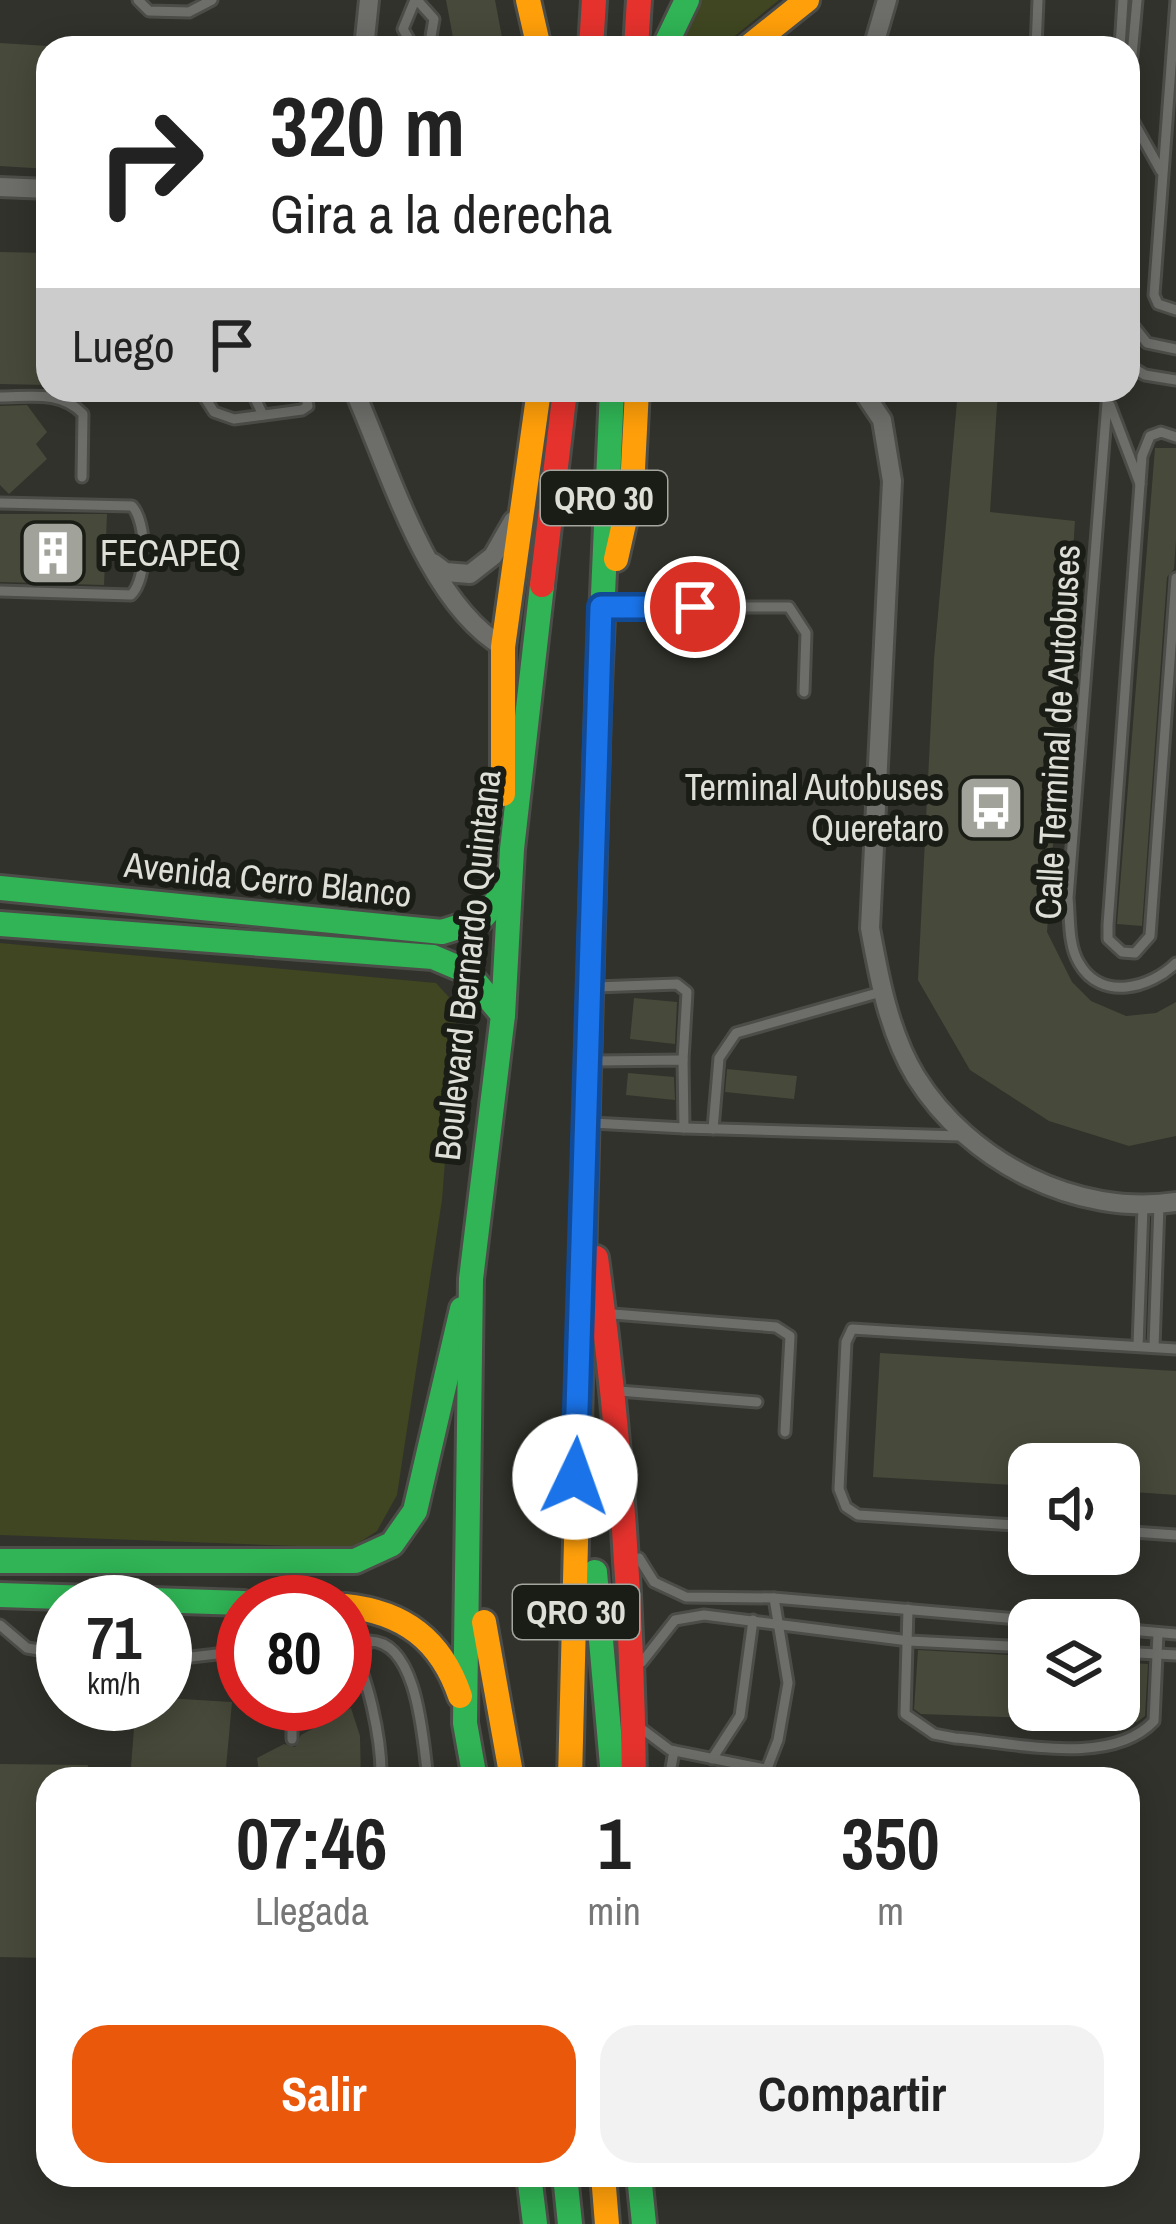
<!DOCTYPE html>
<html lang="es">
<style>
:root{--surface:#fff;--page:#f2f2f2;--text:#222;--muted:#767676;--accent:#ea580c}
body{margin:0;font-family:"Archivo Narrow",sans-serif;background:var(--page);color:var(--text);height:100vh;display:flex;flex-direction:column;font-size:45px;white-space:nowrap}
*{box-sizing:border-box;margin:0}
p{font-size:39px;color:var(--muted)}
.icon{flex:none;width:66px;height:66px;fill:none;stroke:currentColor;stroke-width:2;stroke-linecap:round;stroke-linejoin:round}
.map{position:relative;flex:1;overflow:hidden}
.sheet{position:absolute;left:36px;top:1767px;width:1104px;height:420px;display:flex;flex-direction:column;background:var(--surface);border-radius:36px;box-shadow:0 6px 30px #0003}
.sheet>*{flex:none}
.banner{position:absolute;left:36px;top:36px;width:1104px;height:366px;border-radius:36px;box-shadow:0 6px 30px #0003;background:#fff;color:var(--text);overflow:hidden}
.buttons{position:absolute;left:1008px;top:1443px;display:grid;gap:24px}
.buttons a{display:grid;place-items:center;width:132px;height:132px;border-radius:24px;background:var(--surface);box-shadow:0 6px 30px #0003;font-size:60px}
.speed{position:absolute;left:36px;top:1575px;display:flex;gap:24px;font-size:60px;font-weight:700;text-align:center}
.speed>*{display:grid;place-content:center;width:156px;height:156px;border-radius:50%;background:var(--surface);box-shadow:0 6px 30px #0003;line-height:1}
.speed small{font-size:30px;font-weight:400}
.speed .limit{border:18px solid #d22;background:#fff;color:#111}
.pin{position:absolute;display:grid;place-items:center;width:102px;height:102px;color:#fff;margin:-51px;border:6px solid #fff;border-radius:50%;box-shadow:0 3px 12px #0007}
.me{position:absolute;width:132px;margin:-66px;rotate:3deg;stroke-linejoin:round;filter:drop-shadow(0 0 9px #0008)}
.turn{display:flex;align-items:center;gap:42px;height:252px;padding:0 36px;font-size:54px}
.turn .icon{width:156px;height:156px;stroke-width:2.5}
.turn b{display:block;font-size:84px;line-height:102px}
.then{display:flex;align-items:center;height:114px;padding:0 36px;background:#0003;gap:24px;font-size:45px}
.eta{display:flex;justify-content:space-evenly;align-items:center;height:204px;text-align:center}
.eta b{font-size:72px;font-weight:800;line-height:84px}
.primary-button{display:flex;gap:24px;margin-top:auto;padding:24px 36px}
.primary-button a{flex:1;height:138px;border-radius:36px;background:var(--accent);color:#fff;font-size:48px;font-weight:800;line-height:138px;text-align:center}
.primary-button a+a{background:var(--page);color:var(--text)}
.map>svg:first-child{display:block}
</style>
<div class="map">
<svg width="1176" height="2224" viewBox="0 0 1176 2224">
<rect width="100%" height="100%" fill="#31322b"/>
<g fill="#3f4621">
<path d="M702,0H779L720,48H672Z"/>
<path d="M0,943L436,983L457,1006L442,1200L397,1495L377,1531L351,1548L0,1535Z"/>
</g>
<g fill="#47493a">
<path d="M446,0H495L504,48H455Z"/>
<path d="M0,43L48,46V169L0,166Z"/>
<path d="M0,252L48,253V385L0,384Z"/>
<path d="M958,390H998L990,512L1075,521L1047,932L1072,982L1091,1001L1126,1016L1156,1013L1176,1002V1136L1129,1146L1049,1121L970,1070L918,980L934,659Z"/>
<path d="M27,405L47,432L36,444L47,459L9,494L0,485V406Z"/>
<path d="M1155,448H1176V540L1174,569L1167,577L1142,926L1117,924Z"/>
<path d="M0,514H107L104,585L0,582Z"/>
<path d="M634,998L677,1002L675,1044L630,1039Z"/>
<path d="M727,1069L797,1076L794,1099L725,1092Z"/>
<path d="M628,1073L674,1077L675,1100L626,1095Z"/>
<path d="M880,1353L1176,1371V1495L1119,1491V1464H1029V1486L873,1477Z"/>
<path d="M918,1650L1029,1656V1718L921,1714L914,1709Z"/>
<path d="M1119,1662L1148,1664L1145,1716L1137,1722H1119Z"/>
<path d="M165,1698L232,1702L225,1779H130L136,1704H165Z"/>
<path d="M351,1708L360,1736L361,1779H260L257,1758L284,1744L295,1747L301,1735Z"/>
<path d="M0,1764L88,1765L87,1779H48V1958L0,1957Z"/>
</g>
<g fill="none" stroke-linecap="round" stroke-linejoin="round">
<g stroke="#4c4d48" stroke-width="15">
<g id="lane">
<path d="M138,0L149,11L189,12L212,0"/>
<path d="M417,0L434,19L429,48"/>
<path d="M1176,0L1154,295L1158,304L1176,310"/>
<path d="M414,48L403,29L415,0"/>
<path d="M1036,48L1038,0"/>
<path d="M1120,48L1123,0"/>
<path d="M1128,99L1137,0"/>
<path d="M1128,112L1161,171"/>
<path d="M1128,319L1147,343L1176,349"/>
<path d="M1128,365L1145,375L1176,380"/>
<path d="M200,390L214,412L234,419L302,410L308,406L304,390"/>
<path d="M251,390L263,415"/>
<path d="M1108,390L1068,898C1070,918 1068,945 1079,963C1101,1002 1151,988 1176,963"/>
<path d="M0,397C29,397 61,390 83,414L82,477"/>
<path d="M1110,405L1140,484"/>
<path d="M1176,437L1161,432L1150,436L1142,456L1108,925V939L1122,952L1135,953L1150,936L1176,578"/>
<path d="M0,503L132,506C147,522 148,579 131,595L0,591"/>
<path d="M607,607H789L806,633L804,692"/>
<path d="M596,987L677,984L687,992L683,1060"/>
<path d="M593,1123L684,1128L683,1060L595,1061"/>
<path d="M684,1128L961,1136"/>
<path d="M713,1129L719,1058L736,1033L881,992"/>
<path d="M613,1314L776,1327L790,1336L785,1432"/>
<path d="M1138,1346L1143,1206"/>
<path d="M1154,1347L1159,1205"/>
<path d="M619,1391L757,1402"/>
<path d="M1029,1526L858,1515L846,1507L839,1489L846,1342L852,1329L1176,1349"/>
<path d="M1119,1531L1176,1535"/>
<path d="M639,1558L654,1582L686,1597L774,1598L1029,1620"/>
<path d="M908,1609L905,1714L934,1734L955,1738C1012,1742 1110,1768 1154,1721L1158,1633"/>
<path d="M0,1625L27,1648L63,1654"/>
<path d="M1119,1629L1176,1634"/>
<path d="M345,1642C368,1665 382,1744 381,1779"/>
<path d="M1119,1652L1176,1655"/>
<path d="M358,1655L370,1641C419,1642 423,1743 428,1779"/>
<path d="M165,1660L243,1651"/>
<path d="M642,1662L675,1620L704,1615L909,1641L1029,1647"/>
<path d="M292,1704V1739"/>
<path d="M642,1729L670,1750L765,1769"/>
<path d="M712,1759L740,1716L753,1620"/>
<path d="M669,1779L674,1751"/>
<path d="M763,1779L778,1740L788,1683L774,1598"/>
<path d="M47,1984L48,1985"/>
</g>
</g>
<g stroke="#4c4d48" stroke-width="24">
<g id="street">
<path d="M364,48L369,0"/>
<path d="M873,48L887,0"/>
<path d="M0,187L48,189"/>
<path d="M354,390C390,470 426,601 503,647"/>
<path d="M862,390L882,420L892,481L870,928C879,978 889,1033 916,1077C969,1162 1077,1217 1176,1202"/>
<path d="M433,563L445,572L470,574L493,556L513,521"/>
</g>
</g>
<g stroke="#4c4d48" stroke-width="30">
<g id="fast">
<path d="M664,48L687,0"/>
<path d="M598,708L612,390"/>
<path d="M0,888L442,932L480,920L510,886"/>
<path d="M0,924L433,957L466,971L503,1015"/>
<path d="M0,1561H355L392,1544L415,1511L462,1309"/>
<path d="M595,1572L613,1777"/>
<path d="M0,1595L243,1603"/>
<path d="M475,1779L465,1723L471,1279L503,1015L512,849L542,585"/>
<path d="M529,2175L535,2224"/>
<path d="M565,2175L570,2224"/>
<path d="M639,2175L644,2224"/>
</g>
</g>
<g stroke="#4c4d48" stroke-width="30">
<g id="slow">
<path d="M528,0L539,48"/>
<path d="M747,48L807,0"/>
<path d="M616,559L632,488L637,390"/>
<path d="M503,794V647L539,390"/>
<path d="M345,1606C404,1612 441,1640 460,1696"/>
<path d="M484,1622L512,1779"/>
<path d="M570,1779L588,1067"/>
<path d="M603,2175L607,2224"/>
</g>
</g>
<g stroke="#4c4d48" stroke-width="30">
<g id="jam">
<path d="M591,48L594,0"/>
<path d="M636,48L639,0"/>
<path d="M542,585L565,390"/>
<path d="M588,1067L598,708"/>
<path d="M596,1258C620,1431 632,1605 634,1779"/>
</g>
</g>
<use href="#lane" stroke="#6d6e6a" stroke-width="9"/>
<use href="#street" stroke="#6d6e6a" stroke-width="18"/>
<use href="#fast" stroke="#30b455" stroke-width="24"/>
<use href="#slow" stroke="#ff9f0a" stroke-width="24"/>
<use href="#jam" stroke="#e5322d" stroke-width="24"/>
</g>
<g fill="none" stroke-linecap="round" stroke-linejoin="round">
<g stroke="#114b97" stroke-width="30">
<path id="route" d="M575,1477L601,607H695"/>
</g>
<use href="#route" stroke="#1a73e8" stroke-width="21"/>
</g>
<defs>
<g id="building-square" transform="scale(3.45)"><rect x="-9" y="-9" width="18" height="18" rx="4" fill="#a1a39b" stroke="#1a1c16"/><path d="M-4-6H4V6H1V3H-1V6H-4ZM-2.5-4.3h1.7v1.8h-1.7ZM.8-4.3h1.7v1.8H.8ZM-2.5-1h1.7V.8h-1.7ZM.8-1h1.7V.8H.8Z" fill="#fff"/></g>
<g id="bus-square" transform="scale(3.45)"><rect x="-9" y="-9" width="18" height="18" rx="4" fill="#a1a39b" stroke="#1a1c16"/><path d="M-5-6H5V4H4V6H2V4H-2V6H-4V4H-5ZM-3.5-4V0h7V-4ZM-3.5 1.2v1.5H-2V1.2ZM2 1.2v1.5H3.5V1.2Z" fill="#fff"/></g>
</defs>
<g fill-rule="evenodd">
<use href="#building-square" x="53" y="553"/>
<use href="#bus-square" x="991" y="808"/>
</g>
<g text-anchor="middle" stroke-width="12" stroke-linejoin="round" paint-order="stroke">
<g fill="#1a1c16" stroke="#a3a59e" stroke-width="3">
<rect x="541" y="471" width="126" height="54" rx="9"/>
<rect x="513" y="1585" width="126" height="54" rx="9"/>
</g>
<g font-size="33" font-weight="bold" fill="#dee0d8">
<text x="604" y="510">QRO 30</text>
<text x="576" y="1624">QRO 30</text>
</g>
<g font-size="36" fill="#dee0d8" stroke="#1a1c16" text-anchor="start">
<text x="100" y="566">FECAPEQ</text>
<text x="944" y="800" text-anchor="end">Terminal Autobuses<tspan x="944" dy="41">Queretaro</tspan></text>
</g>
<g font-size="36" fill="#dee0d8" stroke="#1a1c16">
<text transform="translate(1057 732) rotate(-87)" y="13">Calle Terminal de Autobuses</text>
<text transform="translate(268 879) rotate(6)" y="13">Avenida Cerro Blanco</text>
<text transform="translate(467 965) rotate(-84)" y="13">Boulevard Bernardo Quintana</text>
</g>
</g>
</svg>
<div class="buttons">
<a><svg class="icon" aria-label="sound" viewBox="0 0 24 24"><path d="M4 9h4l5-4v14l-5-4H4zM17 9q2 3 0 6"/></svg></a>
<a><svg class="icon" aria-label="layers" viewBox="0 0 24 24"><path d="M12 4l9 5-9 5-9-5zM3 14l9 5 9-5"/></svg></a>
</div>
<div class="speed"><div>71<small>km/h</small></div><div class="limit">80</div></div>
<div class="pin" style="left:695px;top:607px;background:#d93025"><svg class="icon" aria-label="arrive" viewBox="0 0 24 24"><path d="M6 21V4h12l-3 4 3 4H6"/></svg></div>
<svg class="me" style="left:575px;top:1477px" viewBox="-20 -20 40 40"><circle r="19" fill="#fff"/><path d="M0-13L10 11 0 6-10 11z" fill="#1a73e8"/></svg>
<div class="banner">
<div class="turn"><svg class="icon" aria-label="right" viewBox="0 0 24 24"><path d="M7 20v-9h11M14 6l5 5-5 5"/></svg><div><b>320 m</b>Gira a la derecha</div></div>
<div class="then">Luego<svg class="icon" aria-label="arrive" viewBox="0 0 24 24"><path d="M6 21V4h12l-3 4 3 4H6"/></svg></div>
</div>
<section class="sheet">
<div class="eta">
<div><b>07:46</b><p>Llegada</p></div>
<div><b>1</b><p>min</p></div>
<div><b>350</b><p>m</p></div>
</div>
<div class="primary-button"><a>Salir</a><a>Compartir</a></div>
</section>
</div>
